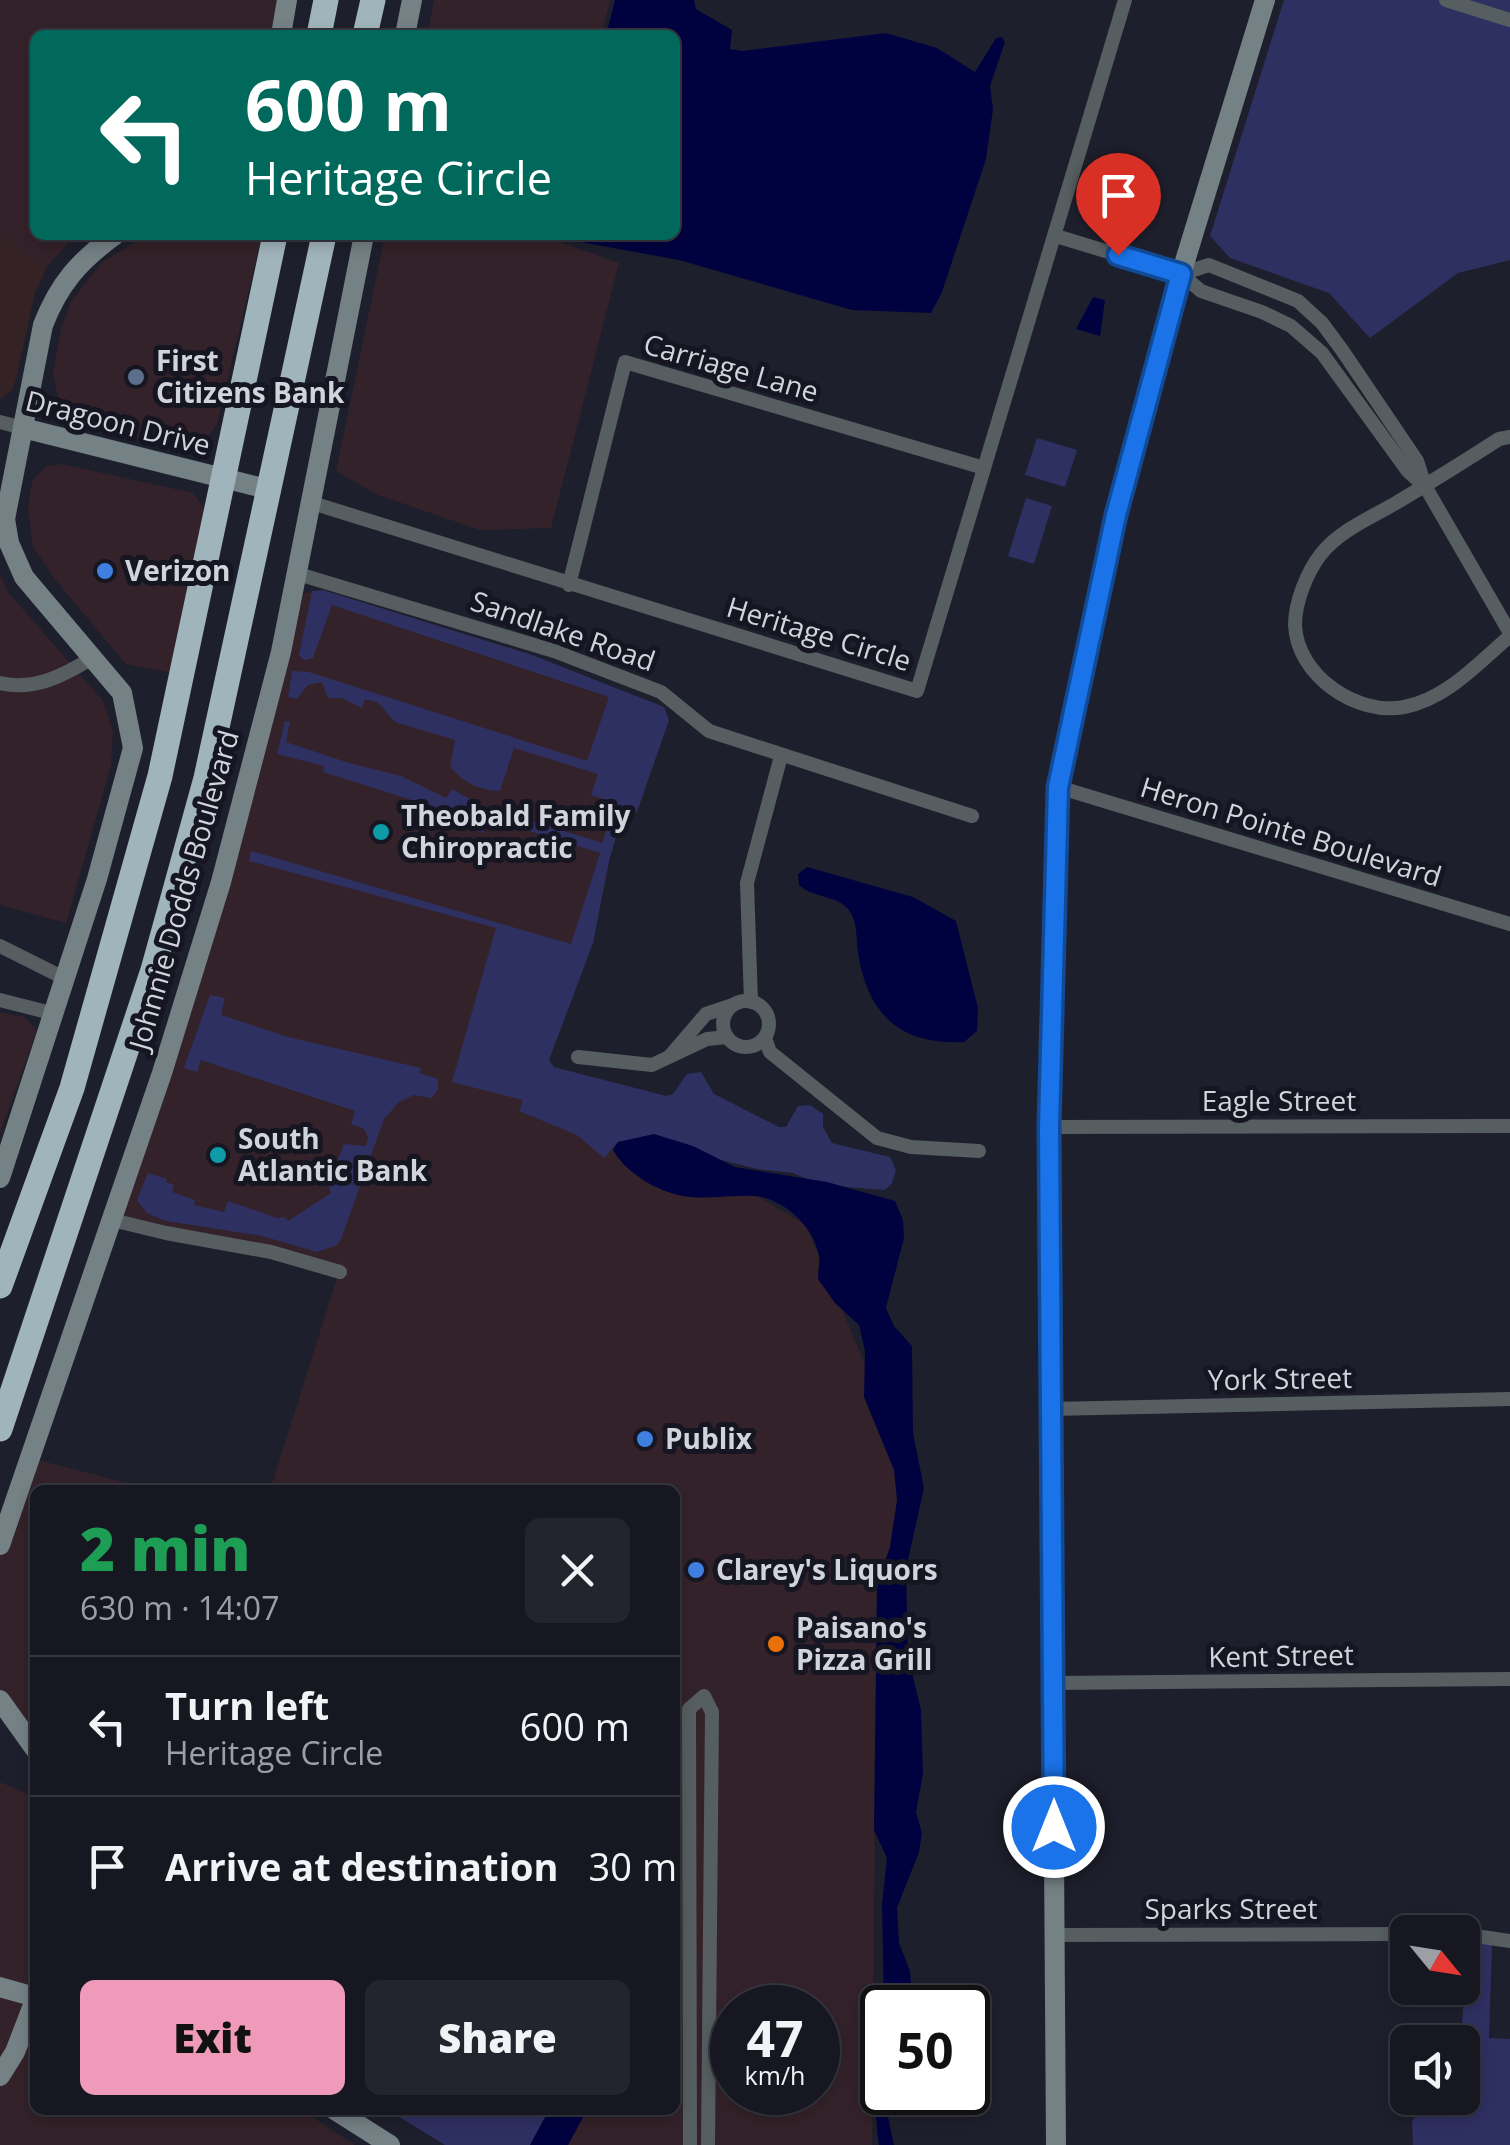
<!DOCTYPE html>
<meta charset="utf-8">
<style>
:root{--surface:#161721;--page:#23242e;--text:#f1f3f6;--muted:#9e9fa5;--line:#35363f;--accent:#ef9ab9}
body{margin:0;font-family:"Open Sans",sans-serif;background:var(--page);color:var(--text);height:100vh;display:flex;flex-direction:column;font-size:38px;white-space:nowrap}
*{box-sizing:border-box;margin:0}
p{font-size:32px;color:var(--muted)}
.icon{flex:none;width:55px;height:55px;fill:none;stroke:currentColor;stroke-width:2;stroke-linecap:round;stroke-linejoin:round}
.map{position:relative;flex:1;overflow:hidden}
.details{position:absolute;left:30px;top:1485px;width:650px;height:630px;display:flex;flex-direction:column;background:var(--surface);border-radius:15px;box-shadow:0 5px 15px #0003,0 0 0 2px var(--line)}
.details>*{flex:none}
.banner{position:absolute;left:30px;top:30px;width:650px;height:210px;border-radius:15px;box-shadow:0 5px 15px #0003,0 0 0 2px var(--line);background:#00695c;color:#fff;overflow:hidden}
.needle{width:65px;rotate:120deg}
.buttons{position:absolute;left:1390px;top:1915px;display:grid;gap:20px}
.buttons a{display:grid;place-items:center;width:90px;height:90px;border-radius:15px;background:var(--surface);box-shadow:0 5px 15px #0003,0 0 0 2px var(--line);font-size:50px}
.speed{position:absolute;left:710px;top:1985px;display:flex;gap:20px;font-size:50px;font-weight:700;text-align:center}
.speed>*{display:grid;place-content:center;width:130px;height:130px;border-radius:50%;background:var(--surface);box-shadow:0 5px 15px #0003,0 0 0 2px var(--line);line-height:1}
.speed small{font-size:25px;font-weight:400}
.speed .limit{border:5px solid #111;border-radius:15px;background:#fff;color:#111}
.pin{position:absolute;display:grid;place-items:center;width:85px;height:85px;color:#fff;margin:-102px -42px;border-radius:50% 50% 50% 0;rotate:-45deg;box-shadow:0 0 10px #0007}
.pin .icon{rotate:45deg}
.me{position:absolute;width:110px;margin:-55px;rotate:0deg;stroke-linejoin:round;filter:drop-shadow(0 0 8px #0008)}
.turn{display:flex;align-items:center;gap:35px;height:210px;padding:0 50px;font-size:45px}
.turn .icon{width:130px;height:130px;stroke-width:2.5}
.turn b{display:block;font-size:70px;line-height:85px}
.round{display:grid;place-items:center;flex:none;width:105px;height:105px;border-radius:15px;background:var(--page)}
.headline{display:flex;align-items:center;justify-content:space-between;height:170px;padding:0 50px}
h1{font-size:60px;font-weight:800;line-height:75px;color:#1e9e55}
.primary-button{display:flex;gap:20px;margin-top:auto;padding:20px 50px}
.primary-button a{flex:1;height:115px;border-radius:15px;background:var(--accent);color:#111;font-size:40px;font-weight:800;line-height:115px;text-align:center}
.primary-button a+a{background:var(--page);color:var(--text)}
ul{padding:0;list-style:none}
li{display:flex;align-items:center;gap:30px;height:140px;padding:0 50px;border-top:2px solid var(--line)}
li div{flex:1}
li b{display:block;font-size:38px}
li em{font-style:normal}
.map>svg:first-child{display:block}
</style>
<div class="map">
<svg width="1510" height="2145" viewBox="0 0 1510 2145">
<rect width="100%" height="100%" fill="#1e1f2c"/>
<g fill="#332229" fill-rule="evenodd">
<path d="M0,0H279L272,35H35V235H75L47,267L0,235Z"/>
<path d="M434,0H610L601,35H427Z"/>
<path d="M148,235H262L217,424L208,437L190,447L150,442L73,422L60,407L53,373L61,329L71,302L102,262Z"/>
<path d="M385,235H556L557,241L619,263L551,528L480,530L378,495L336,471Z"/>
<path d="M62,464L193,493L204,509L203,530L173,673L126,664L54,578L33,546L28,509L32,481L46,466Z"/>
<path d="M0,575L8,592L103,701L113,731L111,765L66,923L0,905Z"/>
<path d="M323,590L532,655L653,713L600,853L524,1099L557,1108L663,1188L757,1196L806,1225L908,1466L902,1538L877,1584L872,2145H559L570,2110H675V1490H270L339,1272L112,1220L304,593ZM732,2008H818V2092H732Z"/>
<path d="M0,1012L24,1017L37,1030L0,1133Z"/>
<path d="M31,1458L154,1490H35V1749L0,1700V1545Z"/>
<path d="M0,1782L35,1797V2110H288L314,2118L355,2145H0Z"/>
</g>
<path fill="#352225" d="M0,235L47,267L35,293L16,380L12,390L0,399Z"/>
<g fill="#2f3062">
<path d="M1284,0H1510V260L1458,273L1370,338L1329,293L1230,258L1210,236Z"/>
<path d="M1037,438L1077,450L1065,487L1025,475Z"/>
<path d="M1026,498L1052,506L1034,564L1008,556Z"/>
<path d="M323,590L532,655L664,707L669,720L637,812L625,817L619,827L609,861L593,943L549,1060L554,1067L666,1096L673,1094L687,1074L701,1072L714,1094L779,1127H786L798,1106L810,1105L823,1114V1127L832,1143L890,1157L896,1170L892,1183L885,1190L821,1185L793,1173L758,1169L637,1140L618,1142L604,1158L577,1135L519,1111L523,1100L452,1082L496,928L249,861L251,851L571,944L600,853L488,818L483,833L450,824L453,813L323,772L324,766L277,754L285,721L290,722L286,742L349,763L401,776L446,798L452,789L479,804L602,843L616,803L591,795L598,774L514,748L500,791C480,791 463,782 450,767L455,740L395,722C383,712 384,700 365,700L362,708L341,698H328L322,682L308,685L297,699L288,697L292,671L309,672L587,761L609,697L332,605L313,658L304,660L299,655L312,591Z"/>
<path d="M210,995L225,998L221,1015L288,1037L421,1068L420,1073L438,1079V1089L432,1098L414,1095L399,1102L384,1119L341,1239L337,1245L317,1252L262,1236L166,1221L147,1213L137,1200L148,1173L167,1179L166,1182L174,1185L172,1192L195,1200L194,1205L224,1212L228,1201L277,1218L284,1217L288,1221L331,1193L328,1184L344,1144L366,1146L368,1137L364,1129L351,1124L355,1111L201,1060L197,1072L184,1068Z"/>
<path d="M1467,1942L1492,1945L1489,2038L1510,2039V2145H1413L1412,2122L1428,2098H1462L1461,2042Z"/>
<path d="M388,2110H549L530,2145H445Z"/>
</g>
<g fill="#000240">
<path d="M615,0H694L696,9L732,30L730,49L742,51L886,33L937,48L975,72L996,38L1002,37L1005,42L990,86L993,109L986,159L942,292L931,313L852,310L679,260L575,241L569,235H675V35H606Z"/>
<path d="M1093,297L1105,300L1100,336L1076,329Z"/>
<path d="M807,867L913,897L956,921L978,1008L977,1031L964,1042C900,1045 868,1015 858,953C856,939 858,919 847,908C835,895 813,898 799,885L798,874Z"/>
<path d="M654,1134L693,1146L735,1167L827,1182L895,1201L903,1220L904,1238L886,1308L894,1326L912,1346L913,1433L924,1488L906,1569L908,1656L921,1710L923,1774L916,1812L922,1833L919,1852L897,1908L899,1943L910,1971L913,2007H884L882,1904L887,1858L874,1830L877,1584L890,1547L897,1500L894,1470L864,1397L865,1351L859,1325L835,1303L818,1279C818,1272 820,1263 819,1256C814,1227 784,1198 754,1196C734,1195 712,1199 691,1197C663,1195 627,1175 613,1150L618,1142Z"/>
<path d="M882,2030V2092L885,2093L884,2098L894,2145H879C873,2107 877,2068 882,2030Z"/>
<path d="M549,2110H587L568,2145H530Z"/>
</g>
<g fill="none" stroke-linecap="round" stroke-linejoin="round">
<g stroke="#565e61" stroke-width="14">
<path d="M1446,0L1510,20"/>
<path d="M1056,236L1181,274L1201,291L1262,312L1291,326L1322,353L1407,470L1421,483"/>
<path d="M1181,274L1209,265L1298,301L1322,323L1342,350L1417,461L1425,486L1510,633"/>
<path d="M0,422L23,428"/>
<path d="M1510,437L1499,439C1465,461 1431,482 1396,503C1370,518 1339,531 1321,554C1307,572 1295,602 1295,625C1297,676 1357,716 1404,707C1447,699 1479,662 1510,636"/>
<path d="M309,502L917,691L1125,0"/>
<path d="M295,573L554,651L661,692L709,731L972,816"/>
<path d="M569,585L625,362L984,468"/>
<path d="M0,683C34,691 63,676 92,658"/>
<path d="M1058,787L1510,924"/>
<path d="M0,946L66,979"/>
<path d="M0,1000L55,1014"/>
<circle cx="746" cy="1024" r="23"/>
<path d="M751,1002L747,883L781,756"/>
<path d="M765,1038L770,1052L877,1138L911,1147L979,1151"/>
<path d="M670,1056L706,1014L733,1005"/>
<path d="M578,1057L652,1065L707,1039L727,1037"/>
<path d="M1049,1127L1510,1126"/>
<path d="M112,1220L166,1233L271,1252L340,1272"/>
<path d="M1051,1409L1510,1399"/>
<path d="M1053,1683L1510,1679"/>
<path d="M1462,1934L1510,1941"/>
<path d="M1055,1935L1408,1934"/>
<path d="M690,2145L689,1709L704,1696L712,1712L708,2145"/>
</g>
<g stroke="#748185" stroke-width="20">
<path d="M281,35L287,0"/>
<path d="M405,35L412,0"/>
<path d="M23,428L271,490"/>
<path d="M0,1178L97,879L133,748L122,693L24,577L9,543L5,519L43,325C59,284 79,261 115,235"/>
<path d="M0,1545L162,1073L221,882L281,652L364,235"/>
<path d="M0,1700L35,1749"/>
<path d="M0,1987L35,1997"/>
<path d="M0,2076L15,2052L35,2000"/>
<path d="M335,2110L390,2145"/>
<path d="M1056,2145L1049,1127L1058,787L1116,515L1181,274L1265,0"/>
</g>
<g stroke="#a0b4bb" stroke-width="25">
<path d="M319,35L326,0"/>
<path d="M365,35L373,0"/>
<path d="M0,1286L72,1088L160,776L275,235"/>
<path d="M0,1429L153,970L206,778L324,235"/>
</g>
</g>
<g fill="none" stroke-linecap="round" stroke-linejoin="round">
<g stroke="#114b97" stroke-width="25">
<path id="route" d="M1054,1827L1049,1127L1058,787L1116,515L1181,274L1118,255"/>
</g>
<use href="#route" stroke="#1a73e8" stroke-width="18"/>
</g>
<circle fill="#5c6f8a" stroke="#151622" stroke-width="4" cx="136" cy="377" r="10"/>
<g fill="#3f7fe0" stroke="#151622" stroke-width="4">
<circle cx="105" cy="571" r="10"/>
<circle cx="645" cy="1439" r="10"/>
<circle cx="696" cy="1570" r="10"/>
</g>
<g fill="#0f9aa8" stroke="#151622" stroke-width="4">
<circle cx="381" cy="832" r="10"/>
<circle cx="218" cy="1155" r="10"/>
</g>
<circle fill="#e8710a" stroke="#151622" stroke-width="4" cx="776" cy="1644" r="10"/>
<g text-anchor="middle" stroke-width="10" stroke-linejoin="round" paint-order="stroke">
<g font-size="28" font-weight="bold" fill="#d2d4dc" stroke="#151622" text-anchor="start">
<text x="156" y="371">First<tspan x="156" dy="32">Citizens Bank</tspan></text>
<text x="125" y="581">Verizon</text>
<text x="401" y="826">Theobald Family<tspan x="401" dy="32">Chiropractic</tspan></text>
<text x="238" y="1149">South<tspan x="238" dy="32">Atlantic Bank</tspan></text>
<text x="665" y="1449">Publix</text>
<text x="716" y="1580">Clarey's Liquors</text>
<text x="796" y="1638">Paisano's<tspan x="796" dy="32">Pizza Grill</tspan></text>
</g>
<g font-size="28" fill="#d2d4dc" stroke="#151622">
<text transform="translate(731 368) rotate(16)" y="10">Carriage Lane</text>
<text transform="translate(118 423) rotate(14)" y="10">Dragoon Drive</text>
<text transform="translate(563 631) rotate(19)" y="10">Sandlake Road</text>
<text transform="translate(819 634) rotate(17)" y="10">Heritage Circle</text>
<text transform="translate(1291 832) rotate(17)" y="10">Heron Pointe Boulevard</text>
<text transform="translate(184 890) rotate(-74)" y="10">Johnnie Dodds Boulevard</text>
<text x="1279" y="1111">Eagle Street</text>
<text transform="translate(1280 1379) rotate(-1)" y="10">York Street</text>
<text transform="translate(1281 1656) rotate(-1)" y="10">Kent Street</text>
<text x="1231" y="1919">Sparks Street</text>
</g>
</g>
</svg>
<div class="buttons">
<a><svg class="needle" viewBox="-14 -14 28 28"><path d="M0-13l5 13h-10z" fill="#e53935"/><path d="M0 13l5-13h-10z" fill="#9e9fa5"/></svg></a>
<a><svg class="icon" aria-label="sound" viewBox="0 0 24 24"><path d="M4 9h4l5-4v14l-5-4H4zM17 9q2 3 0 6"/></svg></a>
</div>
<div class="speed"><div>47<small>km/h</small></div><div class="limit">50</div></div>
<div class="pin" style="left:1118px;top:255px;background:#d93025"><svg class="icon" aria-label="arrive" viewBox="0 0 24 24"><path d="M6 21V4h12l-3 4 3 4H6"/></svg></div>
<svg class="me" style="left:1054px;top:1827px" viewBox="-20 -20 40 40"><circle r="17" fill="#1a73e8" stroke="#fff" stroke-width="3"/><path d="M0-11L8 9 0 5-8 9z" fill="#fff"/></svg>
<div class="banner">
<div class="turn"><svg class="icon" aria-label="left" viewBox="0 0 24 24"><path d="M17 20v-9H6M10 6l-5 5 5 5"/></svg><div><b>600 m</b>Heritage Circle</div></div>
</div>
<section class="details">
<div class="headline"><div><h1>2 min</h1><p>630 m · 14:07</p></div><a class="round"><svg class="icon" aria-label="close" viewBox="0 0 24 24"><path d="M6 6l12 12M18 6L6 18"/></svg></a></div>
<ul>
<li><svg class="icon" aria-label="left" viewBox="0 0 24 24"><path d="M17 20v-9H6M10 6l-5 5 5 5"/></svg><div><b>Turn left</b><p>Heritage Circle</p></div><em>600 m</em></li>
<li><svg class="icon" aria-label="arrive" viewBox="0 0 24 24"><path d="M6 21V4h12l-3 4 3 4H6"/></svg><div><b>Arrive at destination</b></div><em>30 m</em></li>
</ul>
<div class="primary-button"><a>Exit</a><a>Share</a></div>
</section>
</div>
